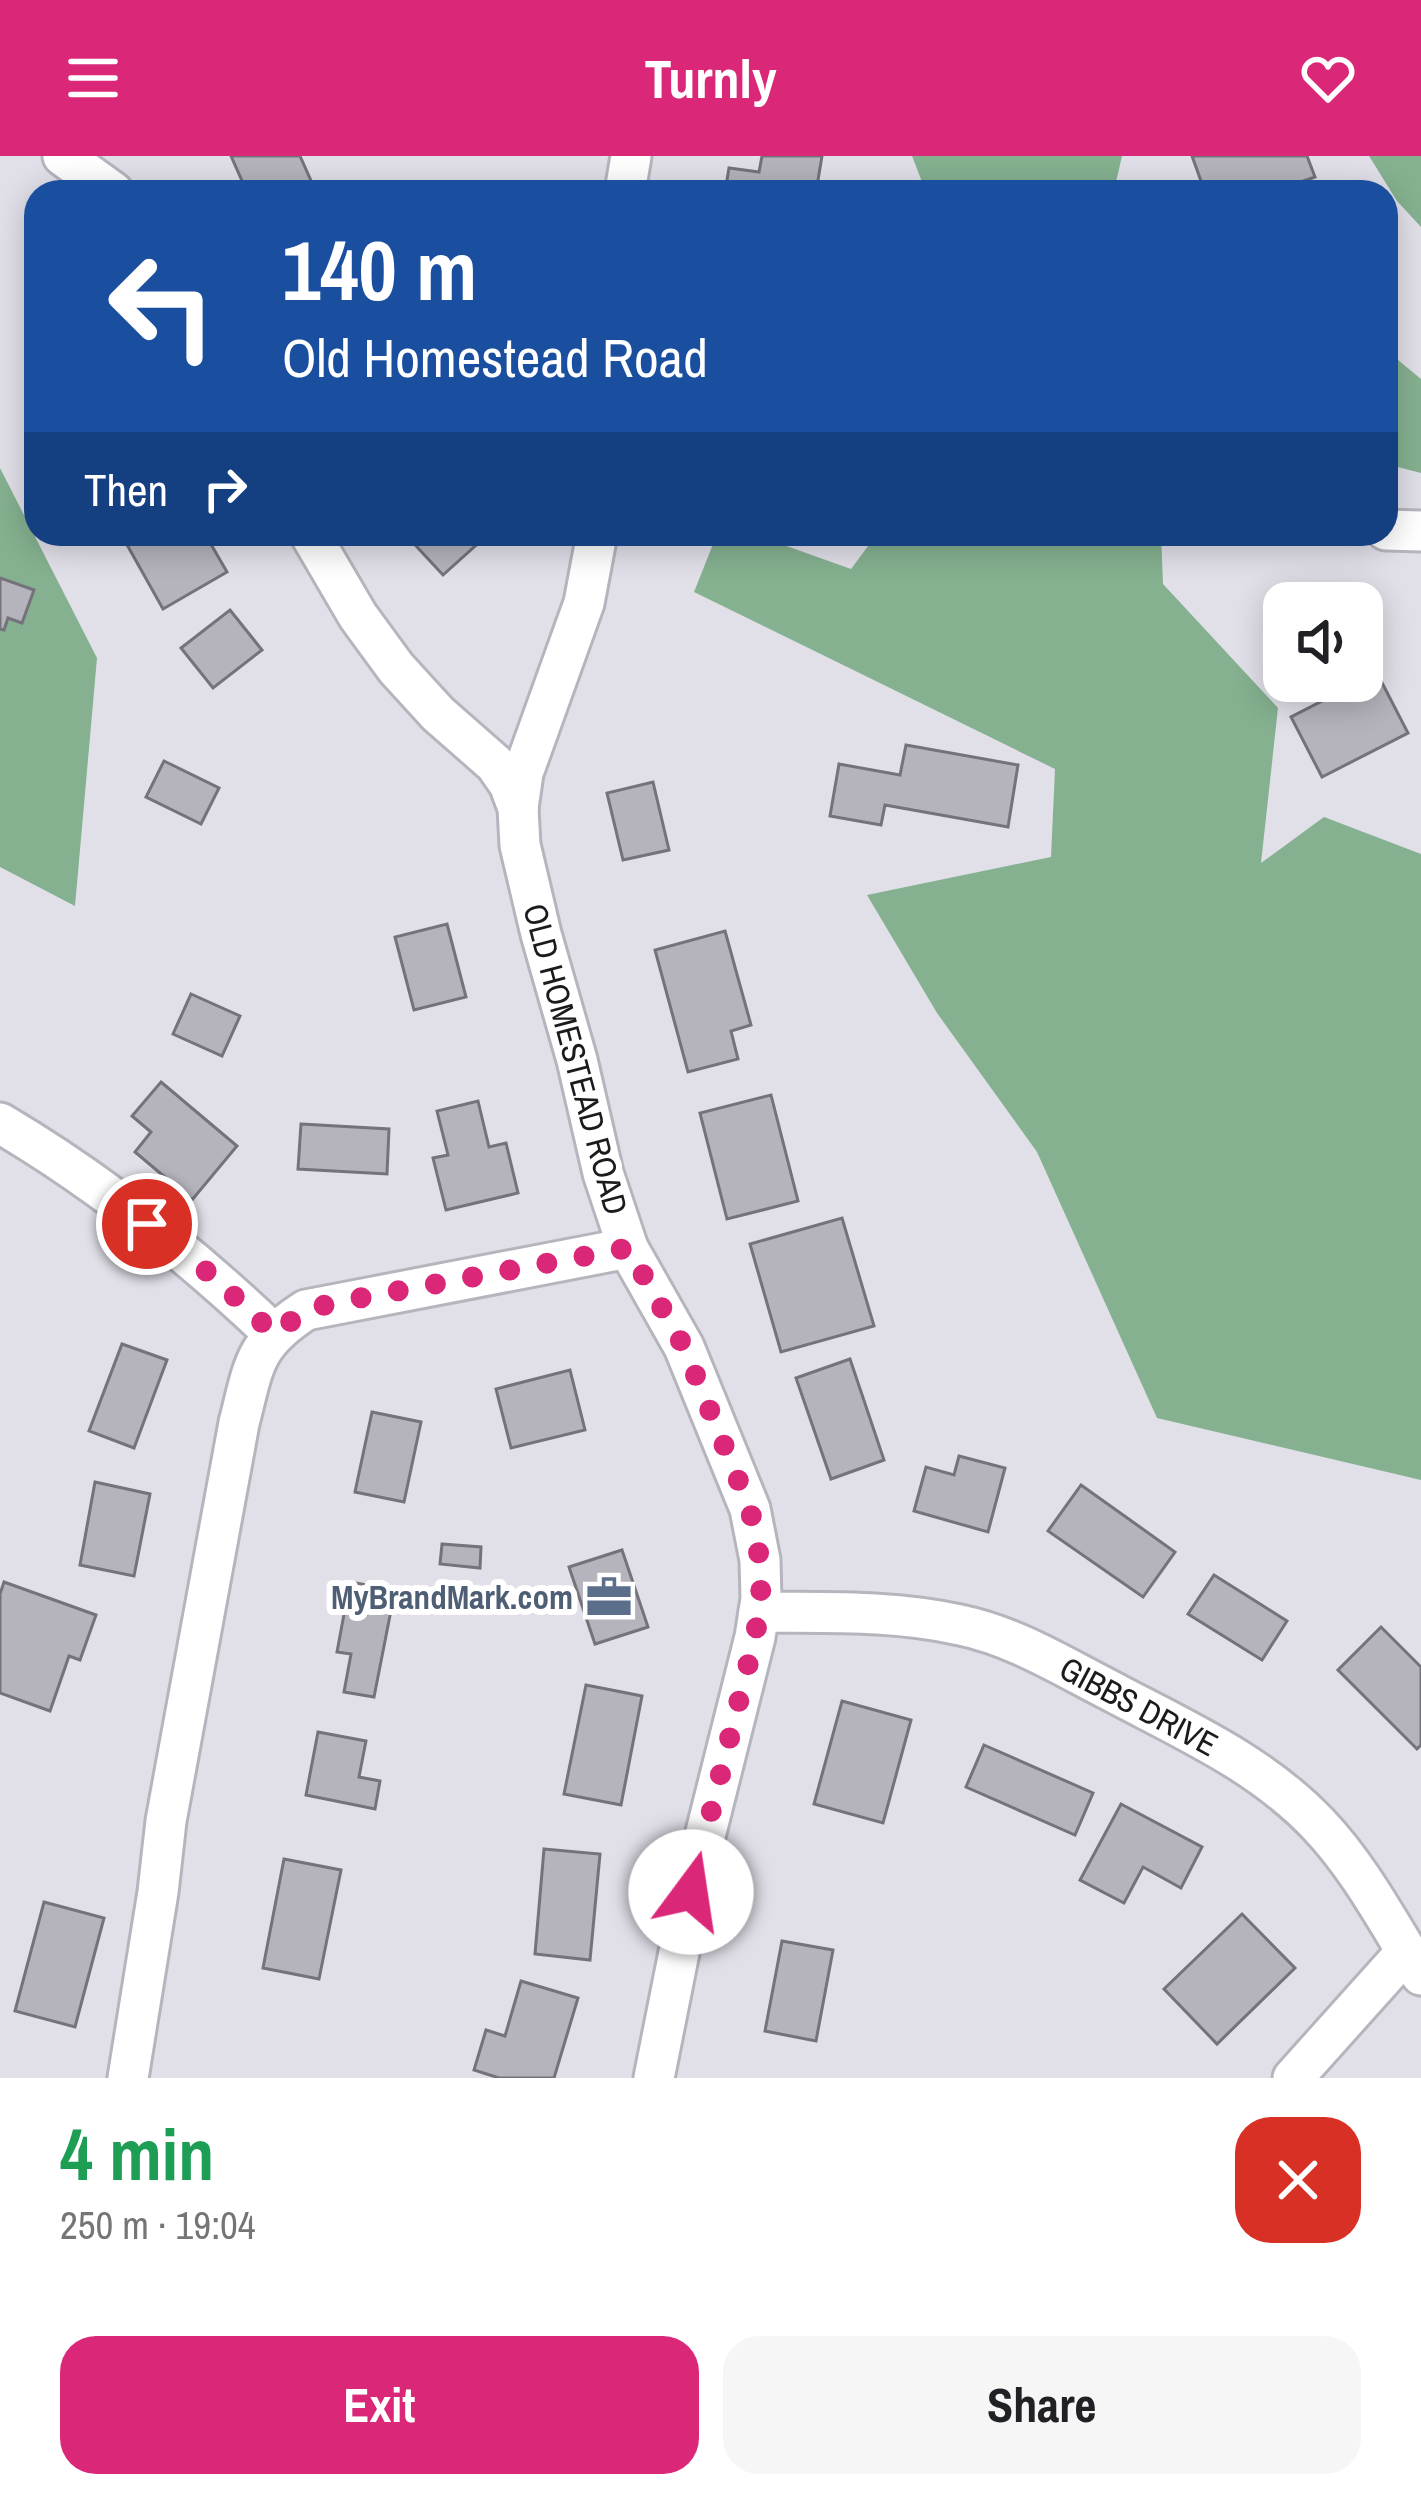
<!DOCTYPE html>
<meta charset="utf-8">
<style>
:root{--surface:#fff;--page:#f6f6f6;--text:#202124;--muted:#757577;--accent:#db2777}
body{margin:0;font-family:"Archivo Narrow",sans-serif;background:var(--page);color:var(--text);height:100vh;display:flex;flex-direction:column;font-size:45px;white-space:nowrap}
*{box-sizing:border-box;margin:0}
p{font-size:39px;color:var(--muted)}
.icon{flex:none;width:66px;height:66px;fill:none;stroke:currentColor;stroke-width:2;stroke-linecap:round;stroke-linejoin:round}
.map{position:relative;height:1922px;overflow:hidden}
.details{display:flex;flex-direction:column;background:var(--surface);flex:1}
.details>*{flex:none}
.guide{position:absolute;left:24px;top:24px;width:1374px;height:366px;border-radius:36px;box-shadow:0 6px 30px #0003;background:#1a4fa0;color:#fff;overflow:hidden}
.fabs{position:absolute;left:1263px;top:426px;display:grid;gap:24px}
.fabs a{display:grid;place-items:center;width:120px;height:120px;border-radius:24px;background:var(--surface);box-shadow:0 6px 30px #0003;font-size:60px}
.pin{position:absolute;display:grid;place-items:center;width:102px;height:102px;color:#fff;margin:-51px;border:6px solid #fff;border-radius:50%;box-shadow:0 3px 12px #0007}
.me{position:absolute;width:132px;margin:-66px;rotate:14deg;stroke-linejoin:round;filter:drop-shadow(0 0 9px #0008)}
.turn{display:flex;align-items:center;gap:42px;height:252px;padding:0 60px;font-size:54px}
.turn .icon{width:156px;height:156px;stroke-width:2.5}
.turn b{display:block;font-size:84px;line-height:102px}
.then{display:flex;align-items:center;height:114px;padding:0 60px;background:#0003;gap:24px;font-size:45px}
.round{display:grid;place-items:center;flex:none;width:126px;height:126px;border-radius:36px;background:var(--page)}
.summary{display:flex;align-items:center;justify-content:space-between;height:204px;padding:0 60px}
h1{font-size:72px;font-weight:700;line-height:90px;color:#1e9e55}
.action{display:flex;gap:24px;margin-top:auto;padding:24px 60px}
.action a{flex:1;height:138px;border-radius:36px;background:var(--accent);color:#fff;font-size:48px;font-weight:700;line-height:138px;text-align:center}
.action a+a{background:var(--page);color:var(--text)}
header{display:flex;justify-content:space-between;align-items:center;height:156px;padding:0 60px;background:var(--accent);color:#fff;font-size:54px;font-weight:700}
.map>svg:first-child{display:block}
</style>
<header><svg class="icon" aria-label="menu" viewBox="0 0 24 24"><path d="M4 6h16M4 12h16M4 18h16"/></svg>Turnly<svg class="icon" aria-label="heart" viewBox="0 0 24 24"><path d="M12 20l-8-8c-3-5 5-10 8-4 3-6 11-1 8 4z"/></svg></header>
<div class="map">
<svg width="1421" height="1922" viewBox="0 0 1421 1922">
<rect width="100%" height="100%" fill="#e1e0e9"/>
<g fill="#85b190">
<path d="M912,0H1122L1116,26L1124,36H926Z"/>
<path d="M1369,0H1421V71L1397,45Z"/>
<path d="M1386,194L1421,223V317L1386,308Z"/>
<path d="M0,312L97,502L75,750L0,711Z"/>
<path d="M717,378H753L851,413L877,378H1161L1163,428L1278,552L1261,707L1324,661L1421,698V1324L1157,1262L1037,996L937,857L867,739L1051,701L1055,613L694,436Z"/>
</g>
<g fill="#b5b4bd" stroke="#74737b" stroke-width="3">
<path d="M231,0H300L316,36H247Z"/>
<path d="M762,0H822L816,36H725L729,12L759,16Z"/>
<path d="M1192,0H1307L1315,21L1272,36H1205Z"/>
<path d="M121,378H205L227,416L163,453Z"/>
<path d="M405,378H481L484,382L443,419Z"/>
<path d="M0,422L34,434L22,467L8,462L4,474L0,473Z"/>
<path d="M230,454L262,494L213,532L181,492Z"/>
<path d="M1377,517L1408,577L1322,621L1291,561Z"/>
<path d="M906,589L1018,609L1008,671L885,649L881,669L830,660L839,608L900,619Z"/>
<path d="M164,605L219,632L201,668L146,641Z"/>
<path d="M653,626L669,694L623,704L607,637Z"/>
<path d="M447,768L466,841L414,854L395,781Z"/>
<path d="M725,775L751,869L731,875L738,903L688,916L655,794Z"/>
<path d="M191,838L240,860L222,900L173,878Z"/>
<path d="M161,926L237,990L192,1044L135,996L151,976L132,960Z"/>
<path d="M771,939L798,1045L727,1063L700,957Z"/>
<path d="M478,945L489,991L506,987L518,1037L446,1054L433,1002L448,999L437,955Z"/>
<path d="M301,968L389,973L387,1018L298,1013Z"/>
<path d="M842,1062L874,1170L781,1196L750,1088Z"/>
<path d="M122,1188L167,1204L134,1292L89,1275Z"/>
<path d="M850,1203L884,1304L831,1323L796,1222Z"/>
<path d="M570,1214L585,1274L511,1292L496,1233Z"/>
<path d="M372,1256L421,1266L404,1346L355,1336Z"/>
<path d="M959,1300L1005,1312L988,1376L914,1355L926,1311L954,1319Z"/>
<path d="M95,1326L150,1338L134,1420L80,1409Z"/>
<path d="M1081,1329L1175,1396L1143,1441L1048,1375Z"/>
<path d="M442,1388L481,1391L480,1412L440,1408Z"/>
<path d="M622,1394L648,1471L595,1488L569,1411Z"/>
<path d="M1214,1419L1287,1465L1262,1504L1188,1458Z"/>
<path d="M4,1426L96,1459L80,1504L69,1500L50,1555L0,1537V1438Z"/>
<path d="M350,1426L395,1434L374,1541L344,1536L351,1498L337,1496Z"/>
<path d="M1381,1471L1421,1511V1589L1417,1593L1338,1514Z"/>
<path d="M586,1529L642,1540L621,1649L564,1638Z"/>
<path d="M842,1545L911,1564L883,1667L814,1648Z"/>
<path d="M318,1576L366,1585L359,1621L380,1625L375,1653L306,1639Z"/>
<path d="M984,1589L1093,1637L1075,1679L966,1631Z"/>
<path d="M1121,1648L1202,1691L1181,1732L1143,1711L1124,1747L1080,1724Z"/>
<path d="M544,1693L600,1698L590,1804L535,1798Z"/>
<path d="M284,1703L341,1714L319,1823L263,1812Z"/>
<path d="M44,1746L104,1762L75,1871L15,1855Z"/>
<path d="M1242,1758L1295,1812L1217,1888L1164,1833Z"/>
<path d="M782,1785L833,1794L816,1885L765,1875Z"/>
<path d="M521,1825L578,1842L554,1922H499L474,1914L486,1874L505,1880Z"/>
</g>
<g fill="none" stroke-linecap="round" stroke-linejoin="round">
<g stroke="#b6b5be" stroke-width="45">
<g id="minor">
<path d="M63,0L113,36"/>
<path d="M625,36L631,0"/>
<path d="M1386,374L1421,375"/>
<path d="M310,378L358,460L396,512L438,558L495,608L509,628L518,652L520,689L541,778L577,904L603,1017L628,1092L684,1191L750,1353L760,1404L761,1443L755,1481L691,1736L654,1922"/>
<path d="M518,652L523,617L584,447L597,378"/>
<path d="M0,967C100,1026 190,1098 274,1178"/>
<path d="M759,1456C826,1457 894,1454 960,1469C1014,1480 1062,1510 1111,1535C1184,1574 1260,1607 1318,1668C1360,1712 1389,1768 1421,1819"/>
<path d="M128,1922L158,1736L166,1665L239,1267C254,1209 253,1188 306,1154L628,1092"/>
<path d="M1293,1922L1406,1796"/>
</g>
</g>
<use href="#minor" stroke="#fff" stroke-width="39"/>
</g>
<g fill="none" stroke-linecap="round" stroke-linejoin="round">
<path stroke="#db2777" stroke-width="21" stroke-dasharray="0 37.8" d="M147,1068L216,1123L274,1178L306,1154L333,1147L628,1092L684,1191L750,1353L760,1404L761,1443L755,1481L691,1736"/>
</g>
<defs>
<g id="office-bare" transform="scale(3.6)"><path d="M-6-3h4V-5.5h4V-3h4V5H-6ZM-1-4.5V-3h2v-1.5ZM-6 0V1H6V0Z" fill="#5c6f8a" stroke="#fff" stroke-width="2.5" paint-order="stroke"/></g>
</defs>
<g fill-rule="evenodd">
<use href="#office-bare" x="609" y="1441"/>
</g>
<g text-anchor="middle" stroke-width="12" stroke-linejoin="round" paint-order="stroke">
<g font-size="33" fill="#1b1a1d" stroke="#fff">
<text transform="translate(576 903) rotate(75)" y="12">OLD HOMESTEAD ROAD</text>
<text transform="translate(1139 1550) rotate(28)" y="12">GIBBS DRIVE</text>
</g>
<g font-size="33" font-weight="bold" fill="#4e5e75" stroke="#fff" text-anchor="end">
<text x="573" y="1453">MyBrandMark.com</text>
</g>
</g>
</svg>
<div class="fabs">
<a><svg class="icon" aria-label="sound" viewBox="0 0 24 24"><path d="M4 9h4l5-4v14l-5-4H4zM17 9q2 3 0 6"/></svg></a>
</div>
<div class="pin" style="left:147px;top:1068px;background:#d93025"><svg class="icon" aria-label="arrive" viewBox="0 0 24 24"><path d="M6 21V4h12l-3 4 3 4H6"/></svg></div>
<svg class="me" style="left:691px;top:1736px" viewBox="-20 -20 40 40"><circle r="19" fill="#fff"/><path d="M0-13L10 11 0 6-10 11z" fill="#db2777"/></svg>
<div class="guide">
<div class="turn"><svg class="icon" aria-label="left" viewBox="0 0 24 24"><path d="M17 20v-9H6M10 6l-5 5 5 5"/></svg><div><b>140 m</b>Old Homestead Road</div></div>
<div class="then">Then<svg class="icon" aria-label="right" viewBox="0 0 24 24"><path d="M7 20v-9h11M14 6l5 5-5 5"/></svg></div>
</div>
</div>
<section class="details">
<div class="summary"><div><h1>4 min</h1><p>250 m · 19:04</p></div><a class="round" style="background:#d93025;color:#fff"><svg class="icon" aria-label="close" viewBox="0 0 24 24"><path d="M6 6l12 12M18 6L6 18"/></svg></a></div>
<div class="action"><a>Exit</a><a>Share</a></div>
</section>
